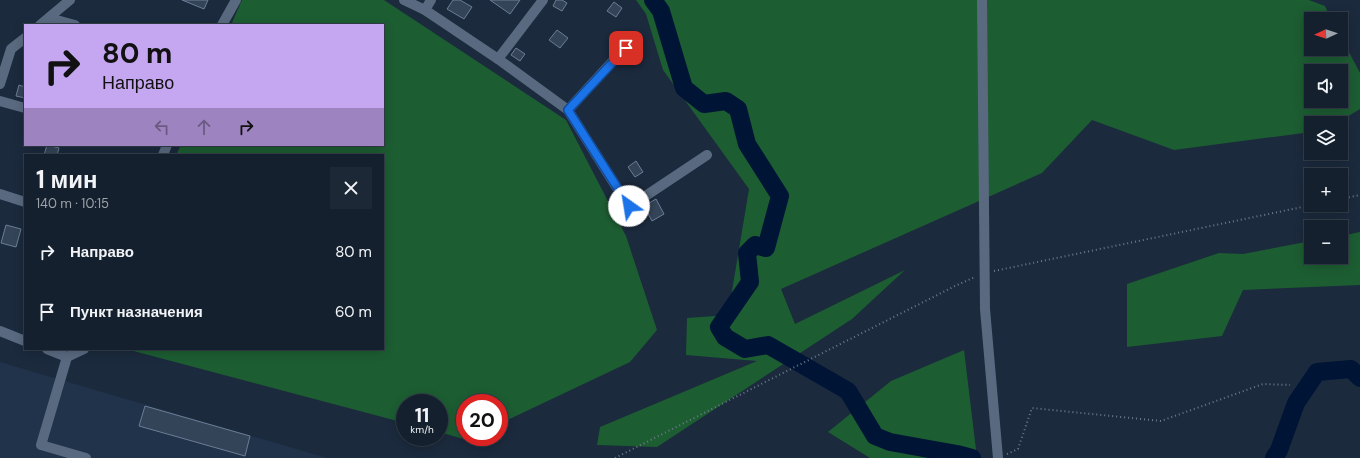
<!DOCTYPE html>
<html lang="ru">
<meta charset="utf-8">
<style>
:root{--surface:#14202e;--page:#1d2836;--text:#f1f3f6;--muted:#9da3aa;--line:#333e4a}
body{margin:0;font-family:"DM Sans",sans-serif;background:var(--page);color:var(--text);height:100vh;display:flex;flex-direction:column;font-size:15px;white-space:nowrap}
*{box-sizing:border-box;margin:0}
p{font-size:13px;color:var(--muted)}
.icon{flex:none;width:22px;height:22px;fill:none;stroke:currentColor;stroke-width:2;stroke-linecap:round;stroke-linejoin:round}
.map{position:relative;flex:1;overflow:hidden}
.side{position:absolute;left:24px;top:154px;width:360px;height:196px;display:flex;flex-direction:column;background:var(--surface);border-radius:0px;box-shadow:0 2px 10px #0003,0 0 0 1px var(--line)}
.side>*{flex:none}
.hud{position:absolute;left:24px;top:24px;width:360px;height:122px;border-radius:0px;box-shadow:0 2px 10px #0003,0 0 0 1px var(--line);background:#c5a6f0;color:#111;overflow:hidden}
.needle{width:26px;rotate:267deg}
.tools{position:absolute;left:1304px;top:12px;display:grid;gap:8px}
.tools a{display:grid;place-items:center;width:44px;height:44px;border-radius:0px;background:var(--surface);box-shadow:0 2px 10px #0003,0 0 0 1px var(--line);font-size:20px}
.speed{position:absolute;left:396px;top:394px;display:flex;gap:8px;font-size:20px;font-weight:700;text-align:center}
.speed>*{display:grid;place-content:center;width:52px;height:52px;border-radius:50%;background:var(--surface);box-shadow:0 2px 10px #0003,0 0 0 1px var(--line);line-height:1}
.speed small{font-size:10px;font-weight:400}
.speed .limit{border:6px solid #d22;background:#fff;color:#111}
.pin{position:absolute;display:grid;place-items:center;width:34px;height:34px;color:#fff;margin:-17px;border-radius:8px;box-shadow:0 2px 6px #0006}
.me{position:absolute;width:44px;margin:-22px;rotate:328deg;stroke-linejoin:round;filter:drop-shadow(0 0 3px #0008)}
.turn{display:flex;align-items:center;gap:14px;height:84px;padding:0 12px;font-size:18px}
.turn .icon{width:52px;height:52px;stroke-width:2.5}
.turn b{display:block;font-size:28px;line-height:34px}
.lanes{display:flex;align-items:center;height:38px;padding:0 12px;background:#0003;justify-content:center;gap:20px;direction:ltr}
.lanes .off{opacity:.35}
.round{display:grid;place-items:center;flex:none;width:42px;height:42px;border-radius:0px;background:var(--page)}
.overview{display:flex;align-items:center;justify-content:space-between;height:68px;padding:0 12px}
h1{font-size:24px;font-weight:700;line-height:30px}
ul{padding:0;list-style:none}
li{display:flex;align-items:center;gap:12px;height:60px;padding:0 12px}
li div{flex:1}
li b{display:block;font-size:15px}
li em{font-style:normal}
.map>svg:first-child{display:block}
</style>
<div class="map">
<svg width="1360" height="458" viewBox="0 0 1360 458">
<rect width="100%" height="100%" fill="#1b2a3d"/>
<path fill="#20334b" d="M0,362L327,458H0Z"/>
<g fill="#1d5d32" fill-rule="evenodd">
<path d="M242,0H384L566,120L626,236L657,330L630,362L499,424V403H465V437H472L467,440L439,432V403H405V423L126,349H383V155H176L181,145H383V25H231Z"/>
<path d="M636,0H1309L1325,6L1331,19H1311V49H1341V37L1360,73V109L1337,123H1311V132L1174,150L1092,120L1042,173L781,289L795,324L905,270L852,319L657,447L597,445L600,427L757,361L686,355L687,318L728,315L749,189L663,70L646,14ZM1311,71H1341V101H1311Z"/>
<path d="M1360,232V285L1243,290L1222,336L1127,347V284L1219,253L1243,254L1311,241V257H1341V236Z"/>
<path d="M964,350L977,458H870L828,432L891,381Z"/>
</g>
<g fill="none" stroke-linecap="round" stroke-linejoin="round">
<g stroke="#001436" stroke-width="18">
<path d="M653,0L661,11L684,88L704,104L726,101L738,109L747,144L780,196L766,248L755,245L747,253L750,282L719,327L725,337L745,349L768,345L848,391L875,436L890,442L957,454L972,458"/>
<path d="M1274,458L1279,450L1296,403L1317,372L1351,369L1360,378"/>
</g>
</g>
<g fill="#344458" stroke="#6c7e95">
<path d="M182,0H208L204,9Z"/>
<path d="M453,0H460L472,7L464,19L447,9Z"/>
<path d="M490,0H520L510,14Z"/>
<path d="M556,0H562L567,3L562,11L553,6Z"/>
<path d="M614,2L622,8L616,17L607,11Z"/>
<path d="M557,30L568,38L560,48L549,40Z"/>
<path d="M516,48L525,54L520,61L511,55Z"/>
<path d="M19,85L25,87V98L16,96Z"/>
<path d="M47,145L59,148L57,155H44Z"/>
<path d="M636,161L643,172L635,177L628,167Z"/>
<path d="M656,199L664,214L652,221L644,206Z"/>
<path d="M6,225L21,229L16,247L1,243Z"/>
<path d="M145,406L250,436L245,456L139,426Z"/>
</g>
<g fill="none" stroke-linecap="round" stroke-linejoin="round">
<g stroke="#6e7a8a" stroke-width="2" stroke-dasharray="1 3" stroke-linecap="butt">
<path d="M1341,199L1360,195"/>
<path d="M994,271L1312,205"/>
<path d="M1007,454L1018,449L1032,408L1161,421L1263,384L1290,385"/>
<path d="M615,458L955,286L975,277"/>
</g>
<g stroke="#596a80" stroke-width="10">
<path d="M404,0L425,10L498,59L568,110L629,207L707,155"/>
<path d="M982,0L985,309L998,458"/>
<path d="M425,10L431,0"/>
<path d="M49,18L75,25"/>
<path d="M40,25L70,0"/>
<path d="M222,25L236,0"/>
<path d="M498,59L543,0"/>
<path d="M0,84L11,49L25,38"/>
<path d="M0,101L25,108"/>
<path d="M568,110L635,37"/>
<path d="M163,155L167,145"/>
<path d="M0,194L25,202"/>
<path d="M0,331L25,341"/>
<path d="M47,349L67,357L84,349"/>
<path d="M67,357L41,445L86,458"/>
</g>
</g>
<g fill="none" stroke-linecap="round" stroke-linejoin="round">
<g stroke="#114b97" stroke-width="10">
<path id="route" d="M626,48L568,110L629,206"/>
</g>
<use href="#route" stroke="#1a73e8" stroke-width="7"/>
</g>
</svg>
<div class="tools">
<a><svg class="needle" viewBox="-14 -14 28 28"><path d="M0-13l5 13h-10z" fill="#e53935"/><path d="M0 13l5-13h-10z" fill="#9da3aa"/></svg></a>
<a><svg class="icon" aria-label="sound" viewBox="0 0 24 24"><path d="M4 9h4l5-4v14l-5-4H4zM17 9q2 3 0 6"/></svg></a>
<a><svg class="icon" aria-label="layers" viewBox="0 0 24 24"><path d="M12 4l9 5-9 5-9-5zM3 14l9 5 9-5"/></svg></a>
<a>+</a>
<a>−</a>
</div>
<div class="speed"><div>11<small>km/h</small></div><div class="limit">20</div></div>
<div class="pin" style="left:626px;top:48px;background:#d93025"><svg class="icon" aria-label="arrive" viewBox="0 0 24 24"><path d="M6 21V4h12l-3 4 3 4H6"/></svg></div>
<svg class="me" style="left:629px;top:206px" viewBox="-20 -20 40 40"><circle r="19" fill="#fff"/><path d="M0-13L10 11 0 6-10 11z" fill="#1a73e8"/></svg>
<div class="hud">
<div class="turn"><svg class="icon" aria-label="right" viewBox="0 0 24 24"><path d="M7 20v-9h11M14 6l5 5-5 5"/></svg><div><b>80 m</b>Направо</div></div>
<div class="lanes"><svg class="icon off" aria-label="left" viewBox="0 0 24 24"><path d="M17 20v-9H6M10 6l-5 5 5 5"/></svg><svg class="icon off" aria-label="ahead" viewBox="0 0 24 24"><path d="M12 20V5M6 11l6-6 6 6"/></svg><svg class="icon" aria-label="right" viewBox="0 0 24 24"><path d="M7 20v-9h11M14 6l5 5-5 5"/></svg></div>
</div>
<section class="side">
<div class="overview"><div><h1>1 мин</h1><p>140 m · 10:15</p></div><a class="round"><svg class="icon" aria-label="close" viewBox="0 0 24 24"><path d="M6 6l12 12M18 6L6 18"/></svg></a></div>
<ul>
<li><svg class="icon" aria-label="right" viewBox="0 0 24 24"><path d="M7 20v-9h11M14 6l5 5-5 5"/></svg><div><b>Направо</b></div><em>80 m</em></li>
<li><svg class="icon" aria-label="arrive" viewBox="0 0 24 24"><path d="M6 21V4h12l-3 4 3 4H6"/></svg><div><b>Пункт назначения</b></div><em>60 m</em></li>
</ul>
</section>
</div>
